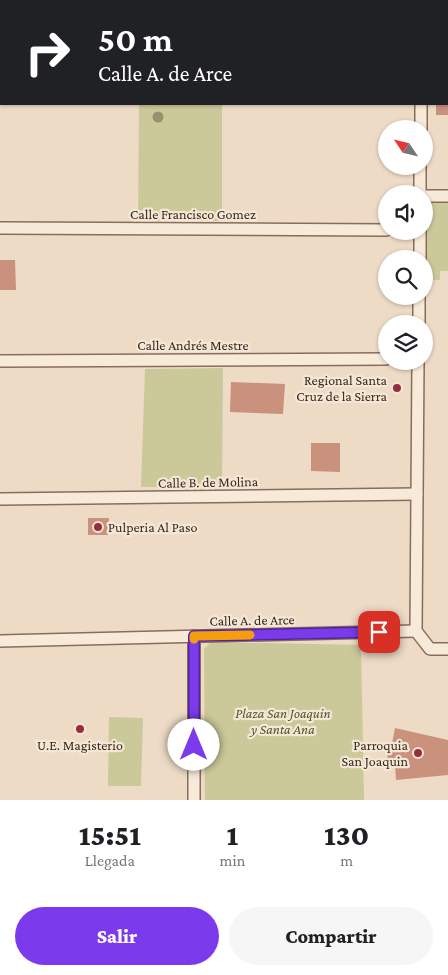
<!DOCTYPE html>
<html lang="es">
<meta charset="utf-8">
<style>
:root{--surface:#fff;--page:#f6f6f6;--text:#202124;--muted:#757577;--accent:#7c3aed}
body{margin:0;font-family:"Crimson Pro",serif;background:var(--page);color:var(--text);height:100vh;display:flex;flex-direction:column;font-size:19px;white-space:nowrap}
*{box-sizing:border-box;margin:0}
p{font-size:16px;color:var(--muted)}
.icon{flex:none;width:28px;height:28px;fill:none;stroke:currentColor;stroke-width:2;stroke-linecap:round;stroke-linejoin:round}
.map{position:relative;height:800px;overflow:hidden}
.details{display:flex;flex-direction:column;background:var(--surface);flex:1}
.details>*{flex:none}
.hud{position:absolute;left:0px;top:0px;width:449px;height:105px;box-shadow:0 1px 4px #0004;background:#202124;color:#fff;overflow:hidden}
.needle{width:32px;rotate:305deg}
.buttons{position:absolute;left:378px;top:120px;display:grid;gap:10px}
.buttons a{display:grid;place-items:center;width:55px;height:55px;border-radius:50%;background:var(--surface);box-shadow:0 1px 4px #0004;font-size:25px}
.pin{position:absolute;display:grid;place-items:center;width:42px;height:42px;color:#fff;margin:-21px;border-radius:10px;box-shadow:0 2px 8px #0006}
.me{position:absolute;width:55px;margin:-28px;rotate:0deg;stroke-linejoin:round;filter:drop-shadow(0 0 4px #0008)}
.turn{display:flex;align-items:center;gap:18px;height:105px;padding:0 15px;font-size:22px}
.turn .icon{width:65px;height:65px;stroke-width:2.5}
.turn b{display:block;font-size:35px;line-height:42px}
.eta{display:flex;justify-content:space-evenly;align-items:center;height:85px;text-align:center}
.eta b{font-size:30px;font-weight:800;line-height:35px}
.cta{display:flex;gap:10px;margin-top:auto;padding:10px 15px}
.cta a{flex:1;height:58px;border-radius:30px;background:var(--accent);color:#fff;font-size:20px;font-weight:800;line-height:58px;text-align:center}
.cta a+a{background:var(--page);color:var(--text)}
.map>svg:first-child{display:block}
</style>
<div class="map">
<svg width="448" height="800" viewBox="0 0 448 800">
<rect width="100%" height="100%" fill="#eddbc6"/>
<g fill="#cbc99a">
<path d="M139,104H222V221H138Z"/>
<path d="M427,201H448V271H440V280H427Z"/>
<path d="M223,368L222,487H141L145,369Z"/>
<path d="M211,642L361,645L364,800H205L204,649Z"/>
<path d="M109,717L143,718L141,786H108Z"/>
</g>
<g fill="#ca917d">
<rect x="436" y="104" width="12" height="11"/>
<path d="M0,260H15L16,290H0Z"/>
<path d="M231,382L285,384L283,414L230,412Z"/>
<path d="M311,443H340V472L311,471Z"/>
<path d="M88,518H109L108,535H88Z"/>
<path d="M395,728L448,740V775L396,780L395,764H388L386,743H392Z"/>
</g>
<g fill="none" stroke-linecap="round" stroke-linejoin="round">
<g stroke="#886d5c" stroke-width="14">
<g id="street">
<path d="M422,1V0"/>
<path d="M0,95H1"/>
<path d="M421,129V104"/>
<path d="M420,194V166"/>
<path d="M424,196H448"/>
<path d="M0,228L386,230"/>
<path d="M420,259V231"/>
<path d="M419,324V296"/>
<path d="M0,361L386,359"/>
<path d="M0,499L417,494"/>
<path d="M416,631L418,361"/>
<path d="M416,631L430,649H448"/>
<path d="M194,636V800"/>
<path d="M0,641L416,631"/>
</g>
</g>
<use href="#street" stroke="#f8ead9" stroke-width="11"/>
</g>
<circle fill="#97916f" cx="158" cy="117" r="5.5"/>
<g fill="none" stroke-linecap="round" stroke-linejoin="round">
<g stroke="#51269a" stroke-width="12">
<path id="route" d="M194,745V636L379,632"/>
</g>
<use href="#route" stroke="#7c3aed" stroke-width="9"/>
<path stroke="#f59e0b" stroke-width="9" d="M194,639V636L250,635"/>
</g>
<g fill="#952e3e" stroke="#f5e7d5" stroke-width="2">
<circle cx="397" cy="388" r="5"/>
<circle cx="98" cy="527" r="5"/>
<circle cx="80" cy="729" r="5"/>
<circle cx="418" cy="753" r="5"/>
</g>
<g text-anchor="middle" stroke-width="4.5" stroke-linejoin="round" paint-order="stroke">
<g font-size="14" fill="#38281f" stroke="#f5e7d5">
<text x="193" y="219">Calle Francisco Gomez</text>
<text x="193" y="350">Calle Andrés Mestre</text>
<text transform="translate(208 482) rotate(-1)" y="5">Calle B. de Molina</text>
<text transform="translate(252 620) rotate(-1)" y="5">Calle A. de Arce</text>
</g>
<g font-size="14" fill="#38281f" stroke="#f5e7d5" text-anchor="end">
<text x="387" y="385">Regional Santa<tspan x="387" dy="16">Cruz de la Sierra</tspan></text>
<text x="108" y="532" text-anchor="start">Pulperia Al Paso</text>
<text x="80" y="750" text-anchor="middle">U.E. Magisterio</text>
<text x="408" y="750">Parroquia<tspan x="408" dy="16">San Joaquin</tspan></text>
</g>
<g font-size="14" font-style="italic" fill="#505427" stroke="#f5e7d5">
<text x="283" y="718">Plaza San Joaquin<tspan x="283" dy="16">y Santa Ana</tspan></text>
</g>
</g>
</svg>
<div class="buttons">
<a><svg class="needle" viewBox="-14 -14 28 28"><path d="M0-13l5 13h-10z" fill="#e53935"/><path d="M0 13l5-13h-10z" fill="#757577"/></svg></a>
<a><svg class="icon" aria-label="sound" viewBox="0 0 24 24"><path d="M4 9h4l5-4v14l-5-4H4zM17 9q2 3 0 6"/></svg></a>
<a><svg class="icon" aria-label="search" viewBox="0 0 24 24"><circle cx="10" cy="10" r="6"/><path d="M15 15l6 6"/></svg></a>
<a><svg class="icon" aria-label="layers" viewBox="0 0 24 24"><path d="M12 4l9 5-9 5-9-5zM3 14l9 5 9-5"/></svg></a>
</div>
<div class="pin" style="left:379px;top:632px;background:#d93025"><svg class="icon" aria-label="arrive" viewBox="0 0 24 24"><path d="M6 21V4h12l-3 4 3 4H6"/></svg></div>
<svg class="me" style="left:194px;top:745px" viewBox="-20 -20 40 40"><circle r="19" fill="#fff"/><path d="M0-13L10 11 0 6-10 11z" fill="#7c3aed"/></svg>
<div class="hud">
<div class="turn"><svg class="icon" aria-label="right" viewBox="0 0 24 24"><path d="M7 20v-9h11M14 6l5 5-5 5"/></svg><div><b>50 m</b>Calle A. de Arce</div></div>
</div>
</div>
<section class="details">
<div class="eta">
<div><b>15:51</b><p>Llegada</p></div>
<div><b>1</b><p>min</p></div>
<div><b>130</b><p>m</p></div>
</div>
<div class="cta"><a>Salir</a><a>Compartir</a></div>
</section>
